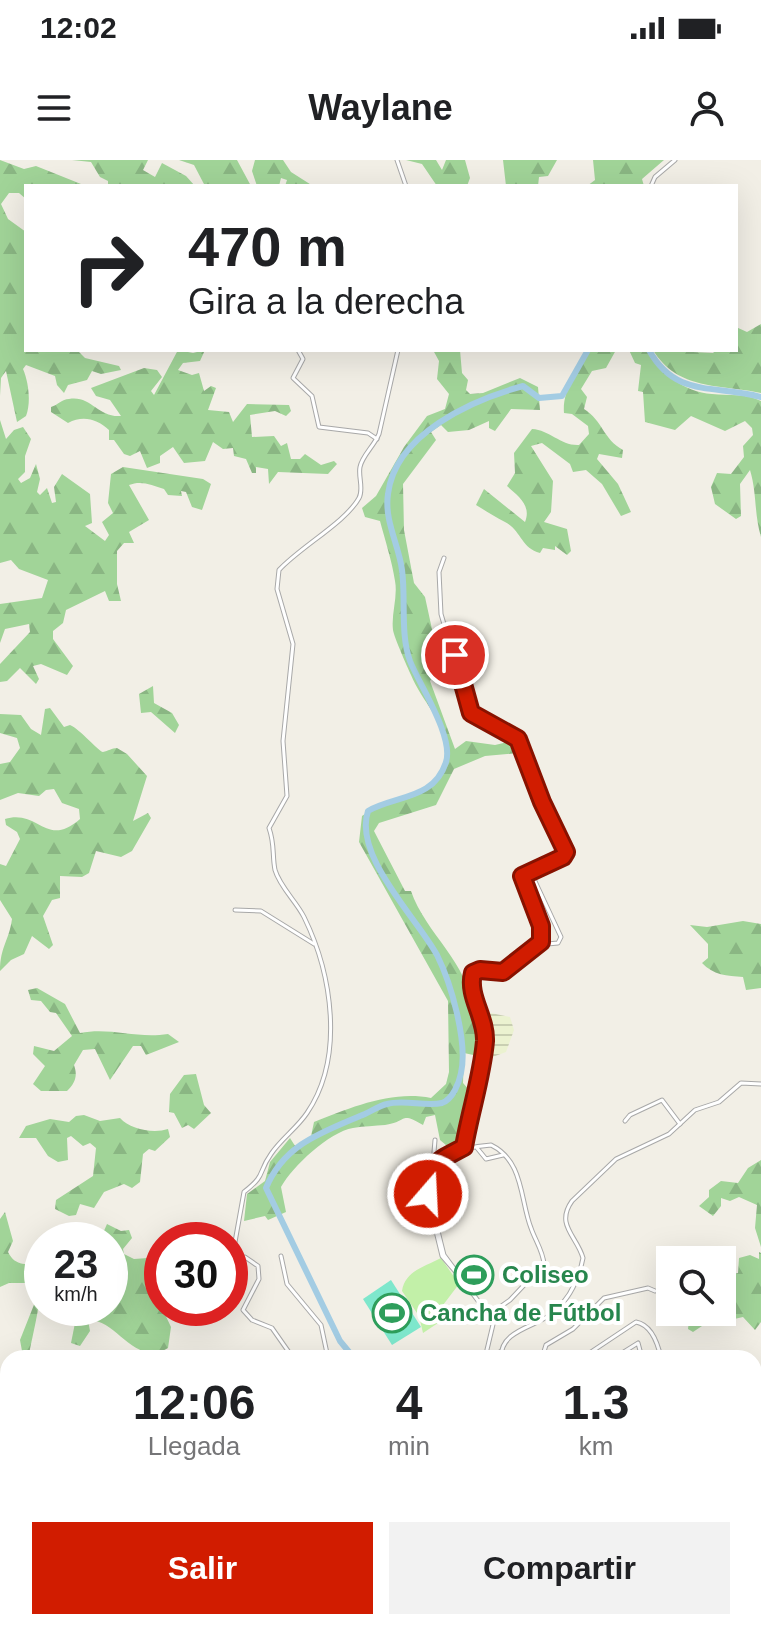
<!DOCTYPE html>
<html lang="es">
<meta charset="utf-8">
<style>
:root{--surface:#fff;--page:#f2f2f2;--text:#202124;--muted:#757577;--accent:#d11c00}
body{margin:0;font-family:Arial,sans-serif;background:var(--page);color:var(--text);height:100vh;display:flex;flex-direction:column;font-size:30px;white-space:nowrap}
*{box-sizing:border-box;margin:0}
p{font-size:26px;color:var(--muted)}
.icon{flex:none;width:44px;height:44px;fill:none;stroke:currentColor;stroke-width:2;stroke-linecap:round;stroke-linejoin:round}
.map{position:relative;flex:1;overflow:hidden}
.side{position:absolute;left:0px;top:1190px;width:762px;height:280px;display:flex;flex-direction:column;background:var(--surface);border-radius:24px 24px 0 0;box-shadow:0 8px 32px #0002}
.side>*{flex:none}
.guide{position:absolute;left:24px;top:24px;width:714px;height:168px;border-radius:0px;box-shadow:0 8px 32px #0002;background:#fff;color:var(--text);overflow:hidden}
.controls{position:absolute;left:656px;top:1086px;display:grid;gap:16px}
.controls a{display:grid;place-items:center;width:80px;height:80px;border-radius:0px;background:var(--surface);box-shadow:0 8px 32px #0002;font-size:40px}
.speed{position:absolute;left:24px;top:1062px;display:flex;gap:16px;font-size:40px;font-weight:700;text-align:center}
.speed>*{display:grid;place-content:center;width:104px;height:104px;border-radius:50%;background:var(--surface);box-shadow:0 8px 32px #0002;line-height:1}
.speed small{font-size:20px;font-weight:400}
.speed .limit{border:12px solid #d22;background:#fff;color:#111}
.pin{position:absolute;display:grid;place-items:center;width:68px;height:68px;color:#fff;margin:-34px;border:4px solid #fff;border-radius:50%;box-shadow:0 2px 8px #0007}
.me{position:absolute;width:88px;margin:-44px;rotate:19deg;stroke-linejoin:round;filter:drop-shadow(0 0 6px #0008)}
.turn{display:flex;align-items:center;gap:28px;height:168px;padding:0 32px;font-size:36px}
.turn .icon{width:104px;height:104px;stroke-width:2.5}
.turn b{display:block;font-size:56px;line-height:68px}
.eta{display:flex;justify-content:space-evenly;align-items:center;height:136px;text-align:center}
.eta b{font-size:48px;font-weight:800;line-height:56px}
.primary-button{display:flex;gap:16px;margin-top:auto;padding:16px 32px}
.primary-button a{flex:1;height:92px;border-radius:0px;background:var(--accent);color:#fff;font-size:32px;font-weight:800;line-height:92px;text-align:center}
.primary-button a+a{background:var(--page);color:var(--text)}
.status{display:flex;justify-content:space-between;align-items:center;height:56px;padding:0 40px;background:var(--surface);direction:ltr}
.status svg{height:22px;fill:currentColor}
header{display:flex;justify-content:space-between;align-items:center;height:104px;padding:0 32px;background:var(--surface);font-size:36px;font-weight:800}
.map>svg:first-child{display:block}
</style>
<div class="status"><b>12:02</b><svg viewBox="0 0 49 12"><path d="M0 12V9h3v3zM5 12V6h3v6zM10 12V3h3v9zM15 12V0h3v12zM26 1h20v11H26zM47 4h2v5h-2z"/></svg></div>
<header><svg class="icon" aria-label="menu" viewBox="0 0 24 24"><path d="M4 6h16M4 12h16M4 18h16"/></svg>Waylane<svg class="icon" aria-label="person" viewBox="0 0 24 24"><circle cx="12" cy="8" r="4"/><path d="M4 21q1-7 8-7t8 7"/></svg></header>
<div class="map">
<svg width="761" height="1470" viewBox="0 0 761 1470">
<defs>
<pattern id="farmland-rules" width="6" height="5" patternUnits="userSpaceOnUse" patternTransform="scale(2)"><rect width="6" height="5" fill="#ebf2d0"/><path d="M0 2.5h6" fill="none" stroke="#c9cfb2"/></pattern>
<pattern id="forest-firs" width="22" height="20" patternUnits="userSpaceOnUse" patternTransform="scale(2)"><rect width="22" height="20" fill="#a1d498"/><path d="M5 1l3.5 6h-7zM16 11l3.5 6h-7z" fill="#8ab683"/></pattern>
</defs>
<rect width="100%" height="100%" fill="#f2efe6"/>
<path fill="url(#farmland-rules)" d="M491,853L510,857L514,870L506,892L487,899L485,859Z"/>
<path fill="#c2f0a8" d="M441,1098L459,1124L440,1149L438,1163L423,1173L419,1156L402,1131C405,1111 424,1107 441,1098Z"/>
<g fill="url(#forest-firs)">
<path d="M0,0L24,9L36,6L86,26H26V39L19,33H9L1,44L8,59L26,72V190H77L85,198L119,206L121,210L101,214L92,211L87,220L68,225L64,233L57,225L55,216L26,205L23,209C29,223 31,243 26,256L17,262L6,211L1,218L0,236Z"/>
<path d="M72,0H148L143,10L155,17L162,3L186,16L195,26H108V21L100,17L91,2Z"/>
<path d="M179,0H237L251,26H205L194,5Z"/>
<path d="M255,0H283L291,12L313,26H285L287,20L281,18L279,26H257L252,11Z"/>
<path d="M406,0H436L442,10L446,0H465L470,18L467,26H437L422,4Z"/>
<path d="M503,0H557L548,16L539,17L538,26H506Z"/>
<path d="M593,0H664L642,19L644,26H587L595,20Z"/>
<path d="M761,164V233C720,224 678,231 653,190L713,193L716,190H736V167L747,172Z"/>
<path d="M178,190L193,193L205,190L200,201L183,203L178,210L192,215L199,213L204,231L211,226L216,228L208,250L229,252L233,262L247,244L289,245L291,251L286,256L275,251L250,255L252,277L274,276L281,286L287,283L291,299H300L305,294L321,305L334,301L337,304L328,314L278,312L269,324L268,309L256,307V313H252L246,299L234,296L233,288L223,289L213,282L205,301L184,303L173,287L160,296V303L147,308L140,291L130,296L124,294L114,280H109V270C97,259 83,255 68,263L51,252V247C58,245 62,239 69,239C91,235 98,258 121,256L110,240L96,236L91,228L144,208L157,210L162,217L151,231L154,235Z"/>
<path d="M433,190H460L462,213L468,220L466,230L470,234L483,233L520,218L538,227L540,250L511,249L495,271L489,268V261L469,270L448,272L441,265L431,272L436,280L403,324L404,370L414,423L425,437L440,506L430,521L455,589L466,581L495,585L516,580L519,593L485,596L454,609L436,645L379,663L374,671L405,731H411C425,773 470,804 471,848L476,850L480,865L476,874L480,883L478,896L464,893L463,923L470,931L460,986L453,991L440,980L435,955L426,957L423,965C399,951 408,962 385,965C375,966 364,966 353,968C329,972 293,1006 281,1027L286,1052L268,1060L265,1056L244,1061L247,1034L265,1021L270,1002L290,978L297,989L310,981L314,962C350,948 391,930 431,938L446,924L449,912L448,841L359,682L362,656C388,637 423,646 441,614C462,578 424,547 411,515C407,506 394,477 393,470C391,454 398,437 395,421C392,401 385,380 380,361L365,357L362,348L376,336L404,287L427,256L445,249L449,234L437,219L439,201Z"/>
<path d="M590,190H616L606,208L592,211L581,229L587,237L584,249C603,261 603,279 623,290L622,298L599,294L597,299L618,324L631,352L621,356L602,324L586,310L573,312L570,304L542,283L531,286L553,321L551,352L544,362L567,369L571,391L567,395L555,386V390L543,388L540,393C521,388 521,370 505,362C495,357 486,351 476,345L484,329L525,362C532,345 517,335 507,326L515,313L514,293L532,269C550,270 561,286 579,285L589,274L588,266L572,254L564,253C562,232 577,206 590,190Z"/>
<path d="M629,190H646C660,213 684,232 712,234C729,236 745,233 761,241V377C754,354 757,333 750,310L740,324L741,356L736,359L715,344L711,327L717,313L731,314L744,297L743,286L753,275L752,268L745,261L725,271L691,256L675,270L645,262L643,232L638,231L641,205L635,203Z"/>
<path d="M0,260L6,279L14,270L23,267L31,279L25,296V312L18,319L21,323L30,318L36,304L40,319L37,332L40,335L47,328L52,343L56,342L54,327L62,314L90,334L92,363L85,366L105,381L109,375L102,362L113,353L108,343L111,314L123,307L203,319L211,324L202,350L192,347L186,332L181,331L182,336L168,335L164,329C152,325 141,320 129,325L149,360L129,372L134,383H124L117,391V424L121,441H109L105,431L66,450L63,463L53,471V479L73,506L67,515L41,504L33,506L39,519L36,524L20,508L7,521L0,522V504L30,472L29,464L5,469L0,483V444L42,438L48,420L19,409L11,400L0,403Z"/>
<path d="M153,526L154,543L172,553L179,565L175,573L151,552L141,553L139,534Z"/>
<path d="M50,548L64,567L70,565C80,569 99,592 103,592C108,591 112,588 117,588L127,594L147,616L133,661L148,653L151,658L132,691L121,697L96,691L89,713L82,717L60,716V738L52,740L43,756L53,785L49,789L32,776L24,794L11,800L0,811C0,787 9,781 12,759L0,740V704L6,706L20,679L17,672L6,665L5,659C39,649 46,689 80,659L79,649L62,643L54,629L46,630L39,636L18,633L0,640V604L10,602L20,588L17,578L0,573V554L21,555L31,569L41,575L45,549Z"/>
<path d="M743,761L761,764V828L746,830L743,817C727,816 713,815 702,803L708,798V784L690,765L707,767Z"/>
<path d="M37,828L65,844L80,873C111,867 136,879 168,874L179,882L146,895L141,886H133L110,920L95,889L83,890L74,905C78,916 75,923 67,931H41L33,924L45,906L33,894L34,886L54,891L72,876L56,853L50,852L41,841L31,840L28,830Z"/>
<path d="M196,914L204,945L211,953L194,969L188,965L182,968L174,953L169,952L170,934L184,915Z"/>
<path d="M84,955L100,961L120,958C130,969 153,974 168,969L170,977L155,991L149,989L143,994L140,1022L132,1028L124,1024L104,1032L94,1048L80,1044L76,1055L69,1056L55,1049L56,1040L93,1016L96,988L90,983L83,986L71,976L67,978L68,1000L58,1002L48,996L36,978H19L26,966L50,959L69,962L76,956Z"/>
<path d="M761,1000V1087L755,1068L757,1045L739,1037L730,1041L721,1038V1046L713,1056L699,1046L709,1037V1030L721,1021L738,1023L748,1008Z"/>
<path d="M5,1052L13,1081L8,1092C16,1108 27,1102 42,1107C42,1139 35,1164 29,1194L22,1191L20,1180L41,1127L37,1123H9L0,1127V1059Z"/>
<path d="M107,1064L121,1071L129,1070L132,1078L123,1089L124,1094L134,1099L162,1097V1148L171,1167L168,1188C135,1208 116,1158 88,1160L90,1171L80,1186L71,1183L78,1148H110V1080H100Z"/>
<path d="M759,1092L761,1093V1162L755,1170L743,1157L730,1160L729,1165L705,1164L693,1172L688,1169L689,1160L685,1155L691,1152H722V1116L738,1113L739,1098L750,1095L759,1099Z"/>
</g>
<path fill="#7ee7cc" d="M391,1120L421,1167L392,1185L363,1139Z"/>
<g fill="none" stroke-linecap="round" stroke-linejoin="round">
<g stroke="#a3cce3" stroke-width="6">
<path d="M649,190C676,239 716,224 761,237"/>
<path d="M354,1198L340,1181L266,1028C284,985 320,973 360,956C369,953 378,946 387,944C404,939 426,947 442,943C453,939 459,923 461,913C468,882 451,823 437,795C417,758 353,696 368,651C396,635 434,640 446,602C454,577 420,526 410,501C400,474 406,439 402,410C399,385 384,361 388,334C395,274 472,240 523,226L539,238L562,236L588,190"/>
<path d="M539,1470L541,1462"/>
</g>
<g stroke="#a8a8a8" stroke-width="5">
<g id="minor">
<path d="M397,0L406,26"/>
<path d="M651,26L655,17L675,0"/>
<path d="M298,190L303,199L293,218L312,236L319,267L368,273L377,279"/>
<path d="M444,398L439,412L441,454L468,546L475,556L518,579L531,616L566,692L563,697L522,716L532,736L543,780L503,812L477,810L471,817L485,880L464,987"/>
<path d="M524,714L533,717L561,777L558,783L537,785"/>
<path d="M235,750L261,751L314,784"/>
<path d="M625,961L630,955L662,940L680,964"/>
<path d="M477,988L486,999L503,995"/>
<path d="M433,1004L435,980"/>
<path d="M431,1005L426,1023L444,1095L493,1161"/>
<path d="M230,1088L235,1082L244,1032C267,1014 257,1014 271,994C281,979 297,968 307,953C345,897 332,814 304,757C296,741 280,727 275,710C272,695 275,685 269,668L287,636L283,581L293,484L277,429L279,410C300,387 346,362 359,338C364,329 358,317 360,307C362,296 374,286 379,274L398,190"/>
<path d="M281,1096L287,1124L321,1165L328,1198"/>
<path d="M230,1104L245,1097L258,1106L259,1119L243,1150L252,1160L272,1168L293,1198"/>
<path d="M461,1118L442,1096L423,1018C434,993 466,987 491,985C524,1001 520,1040 531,1068C535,1080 543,1091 544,1104L510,1140L490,1154"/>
<path d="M500,1192L510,1198"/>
<path d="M485,1198L496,1152"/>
<path d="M501,1198C500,1169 538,1167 554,1152C570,1138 579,1118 583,1098C577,1076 555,1065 572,1041L616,999L669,974L695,950L719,942L741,923L761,924"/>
<path d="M542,1198L546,1185L573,1169L604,1138L648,1128L655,1131"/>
<path d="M582,1198L636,1162C652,1165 658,1184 661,1198"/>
<path d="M614,1198L638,1183L642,1198"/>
<path d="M295,1462L305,1470"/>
<path d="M143,1470L149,1466L160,1470"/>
<path d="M226,1470L227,1462"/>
<path d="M376,1470L387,1462"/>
<path d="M635,1470L638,1462"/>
</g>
</g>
<use href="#minor" stroke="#fff" stroke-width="3"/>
</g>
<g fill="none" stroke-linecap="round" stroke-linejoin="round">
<g stroke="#881200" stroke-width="20">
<path id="route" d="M428,1034C422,1005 442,999 464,987C470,952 482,916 485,881C486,857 467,836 473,813L480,810L503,812L541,782V766L522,716L563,697L566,692L542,642L518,579L471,553L455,495"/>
</g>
<use href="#route" stroke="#d11c00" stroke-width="14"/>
</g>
<defs>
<g id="stadium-ring" transform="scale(2)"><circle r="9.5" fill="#fff" stroke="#2e9e5b" stroke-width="1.5"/><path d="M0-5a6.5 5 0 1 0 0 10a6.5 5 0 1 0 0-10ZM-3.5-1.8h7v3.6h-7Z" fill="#2e9e5b"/></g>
</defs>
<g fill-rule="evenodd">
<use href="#stadium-ring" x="474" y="1115"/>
<use href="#stadium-ring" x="392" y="1153"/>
</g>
<g text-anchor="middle" stroke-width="8" stroke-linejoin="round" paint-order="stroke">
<g font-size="24" font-weight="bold" fill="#27864d" stroke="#fff" text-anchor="start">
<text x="502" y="1123">Coliseo</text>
<text x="420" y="1161">Cancha de Fútbol</text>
</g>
</g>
</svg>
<div class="controls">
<a><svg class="icon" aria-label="search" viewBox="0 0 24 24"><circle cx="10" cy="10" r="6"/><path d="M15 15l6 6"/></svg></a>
</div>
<div class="speed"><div>23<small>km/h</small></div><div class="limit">30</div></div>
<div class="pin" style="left:455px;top:495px;background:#d93025"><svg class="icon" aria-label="arrive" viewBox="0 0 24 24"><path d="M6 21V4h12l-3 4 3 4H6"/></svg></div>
<svg class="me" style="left:428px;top:1034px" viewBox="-20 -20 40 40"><circle r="17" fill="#d11c00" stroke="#fff" stroke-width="3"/><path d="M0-11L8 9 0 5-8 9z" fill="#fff"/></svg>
<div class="guide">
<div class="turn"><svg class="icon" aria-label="right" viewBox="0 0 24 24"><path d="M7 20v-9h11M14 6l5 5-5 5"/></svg><div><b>470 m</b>Gira a la derecha</div></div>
</div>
<section class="side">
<div class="eta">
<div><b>12:06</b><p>Llegada</p></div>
<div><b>4</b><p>min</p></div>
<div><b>1.3</b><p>km</p></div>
</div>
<div class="primary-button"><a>Salir</a><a>Compartir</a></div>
</section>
</div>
